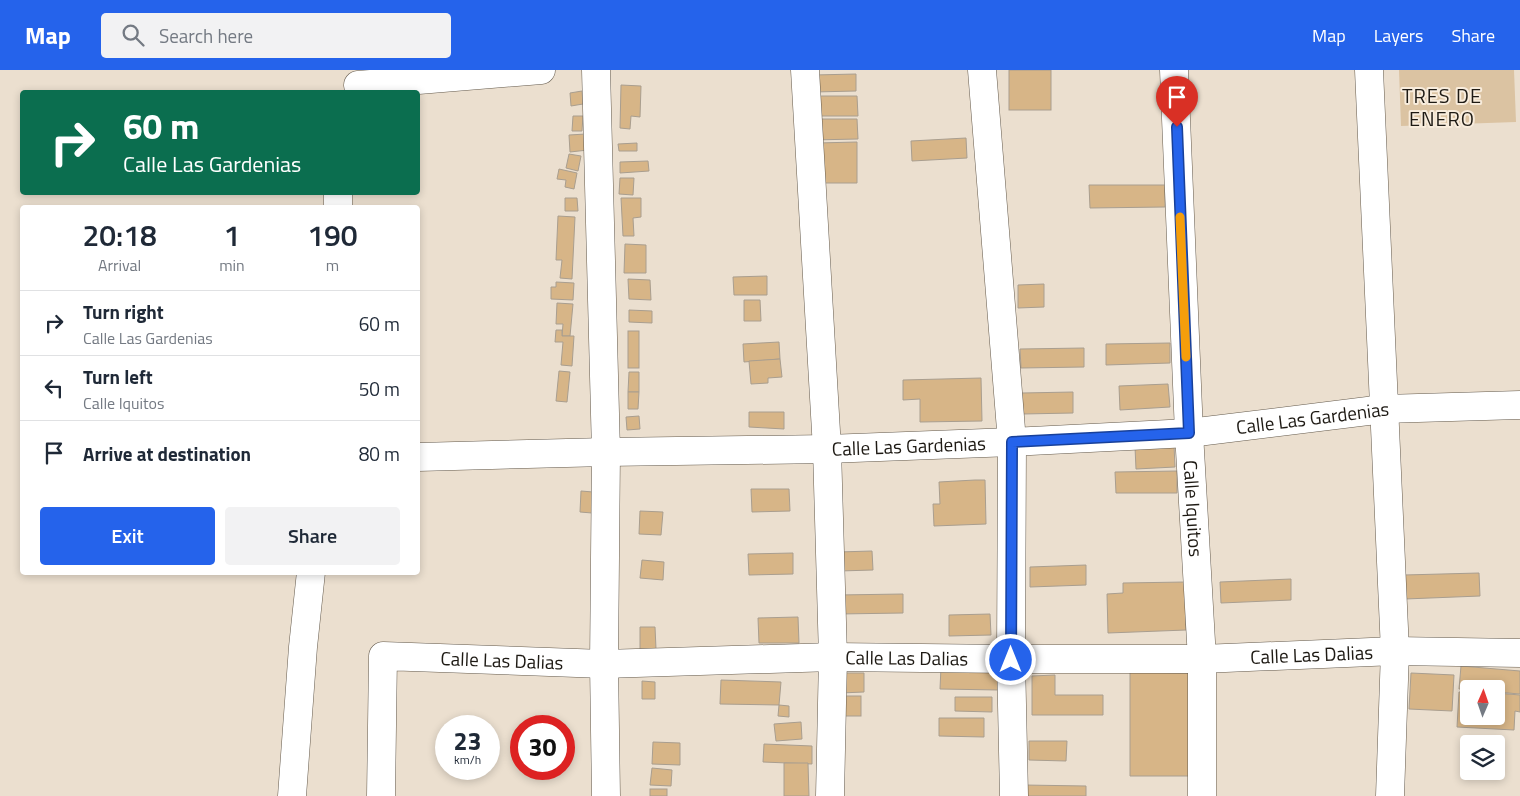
<!DOCTYPE html>
<style>
:root{--surface:#fff;--page:#f2f2f3;--text:#1f2937;--muted:#747a83;--line:#e0e1e3;--accent:#2563eb}
body{margin:0;font-family:"Titillium Web",sans-serif;background:var(--page);color:var(--text);height:100vh;display:flex;flex-direction:column;font-size:19px;white-space:nowrap}
*{box-sizing:border-box;margin:0}
p{font-size:16px;color:var(--muted)}
.icon{flex:none;width:28px;height:28px;fill:none;stroke:currentColor;stroke-width:2;stroke-linecap:round;stroke-linejoin:round}
.map{position:relative;flex:1;overflow:hidden}
.sheet{position:absolute;left:20px;top:135px;width:400px;height:370px;display:flex;flex-direction:column;background:var(--surface);border-radius:5px;box-shadow:0 2px 8px #0003}
.sheet>*{flex:none}
.guide{position:absolute;left:20px;top:20px;width:400px;height:105px;border-radius:5px;box-shadow:0 2px 8px #0003;background:#0b6e4f;color:#fff;overflow:hidden}
.needle{width:32px;rotate:2deg}
.buttons{position:absolute;left:1460px;top:610px;display:grid;gap:10px}
.buttons a{display:grid;place-items:center;width:45px;height:45px;border-radius:5px;background:var(--surface);box-shadow:0 2px 8px #0003;font-size:25px}
.speed{position:absolute;left:435px;top:645px;display:flex;gap:10px;font-size:25px;font-weight:700;text-align:center}
.speed>*{display:grid;place-content:center;width:65px;height:65px;border-radius:50%;background:var(--surface);box-shadow:0 2px 8px #0003;line-height:1}
.speed small{font-size:12px;font-weight:400}
.speed .limit{border:8px solid #d22;background:#fff;color:#111}
.pin{position:absolute;display:grid;place-items:center;width:42px;height:42px;color:#fff;margin:-51px -21px;border-radius:50% 50% 50% 0;rotate:-45deg;box-shadow:0 0 5px #0007}
.pin .icon{rotate:45deg}
.me{position:absolute;width:55px;margin:-28px;rotate:0deg;stroke-linejoin:round;filter:drop-shadow(0 0 4px #0008)}
.turn{display:flex;align-items:center;gap:18px;height:105px;padding:0 20px;font-size:22px}
.turn .icon{width:65px;height:65px;stroke-width:2.5}
.turn b{display:block;font-size:35px;line-height:42px}
.eta{display:flex;justify-content:space-evenly;align-items:center;height:85px;text-align:center}
.eta b{font-size:30px;font-weight:600;line-height:35px}
.primary-button{display:flex;gap:10px;margin-top:auto;padding:10px 20px}
.primary-button a{flex:1;height:58px;border-radius:5px;background:var(--accent);color:#fff;font-size:20px;font-weight:600;line-height:58px;text-align:center}
.primary-button a+a{background:var(--page);color:var(--text)}
ul{padding:0;list-style:none}
li{display:flex;align-items:center;gap:15px;height:65px;padding:0 20px;border-top:1px solid var(--line)}
li div{flex:1}
li b{display:block;font-size:19px}
li em{font-style:normal}
header{display:flex;align-items:center;gap:30px;box-sizing:border-box;height:70px;padding:0 25px;background:var(--accent);color:#fff}
header strong{font-size:24px}
nav{display:flex;gap:28px;margin-inline-start:auto;font-size:18px}
.search{width:350px;height:45px;background:var(--page);display:flex;align-items:center;gap:12px;box-sizing:border-box;padding:0 18px;border-radius:5px;color:var(--muted);font-size:19px}
.map>svg:first-child{display:block}
</style>
<header>
<strong>Map</strong>
<div class="search"><svg class="icon" aria-label="search" viewBox="0 0 24 24"><circle cx="10" cy="10" r="6"/><path d="M15 15l6 6"/></svg>Search here</div>
<nav><a>Map</a><a>Layers</a><a>Share</a></nav>
</header>
<div class="map">
<svg width="1520" height="726" viewBox="0 0 1520 726">
<rect width="100%" height="100%" fill="#ebdfcf"/>
<path fill="#dbc3a2" d="M1399,0H1514L1516,52L1401,56Z"/>
<g fill="#d7b587" stroke="#a99e8f">
<rect x="1009" y="0" width="42" height="40"/>
<path d="M856,4V21L814,22V5Z"/>
<path d="M621,15L641,16L640,47L631,46L630,59L620,58Z"/>
<path d="M582,21L583,34L571,36L570,23Z"/>
<path d="M814,26H857L858,46H814Z"/>
<path d="M573,46H583L582,61H572Z"/>
<path d="M811,49H857L858,69L811,70Z"/>
<path d="M586,64L588,80L570,82L569,65Z"/>
<path d="M966,68L967,88L912,91L911,71Z"/>
<path d="M857,72V113H818L817,73Z"/>
<path d="M637,73V81H619L618,74Z"/>
<path d="M569,84L581,86L578,101L566,98Z"/>
<path d="M648,91L649,101L620,103V92Z"/>
<path d="M559,99L577,103L574,119L565,117L566,110L557,109Z"/>
<path d="M620,108H634L633,125L619,124Z"/>
<path d="M1089,115H1165V137L1090,138Z"/>
<path d="M565,128H577L578,141H565Z"/>
<path d="M621,128H641V147L633,148L634,166H623Z"/>
<path d="M558,146L575,147L572,209L560,208L562,190H556Z"/>
<path d="M625,174L646,175V203H624Z"/>
<path d="M767,206V225H734L733,207Z"/>
<path d="M628,209L650,210L651,230L629,229Z"/>
<path d="M556,212L574,213L573,230L551,229V217H556Z"/>
<path d="M1044,214V237L1018,238V215Z"/>
<path d="M744,230H760L761,251H744Z"/>
<path d="M557,233L573,234L570,266H562L563,254H556Z"/>
<path d="M629,240L652,241V253L629,252Z"/>
<path d="M556,260H562V266H574L572,296L561,295L563,272H555Z"/>
<rect x="628" y="261" width="11" height="37"/>
<path d="M779,272L780,289L744,292L743,274Z"/>
<path d="M1170,273V293L1106,295V274Z"/>
<path d="M1084,278V297L1021,298L1020,279Z"/>
<path d="M780,289L782,307L768,308V313L751,314L749,291Z"/>
<path d="M559,301L570,302L567,332L556,331Z"/>
<path d="M629,302H639V322H628Z"/>
<path d="M981,308L982,351L920,352V329L903,330V310Z"/>
<path d="M1168,314L1170,337L1120,340L1119,316Z"/>
<path d="M628,322H639L638,339H628Z"/>
<path d="M1073,322V343L1023,344L1022,323Z"/>
<path d="M749,342H784V359L749,357Z"/>
<path d="M639,346L640,359L627,360L626,347Z"/>
<path d="M1174,375L1175,397L1136,399L1135,377Z"/>
<path d="M1177,401V423H1116L1115,402Z"/>
<path d="M975,410H985L986,454L934,456L933,434H940L939,412Z"/>
<path d="M751,419H789L790,441L752,442Z"/>
<path d="M581,421L593,422L592,443L580,442Z"/>
<path d="M640,441L663,442L661,465L639,464Z"/>
<path d="M872,481L873,500L839,501L838,482Z"/>
<path d="M793,483V504L749,505L748,484Z"/>
<path d="M642,490L664,492L663,510L640,508Z"/>
<path d="M1086,495V515L1030,517V497Z"/>
<path d="M1479,503L1480,526L1405,529L1404,505Z"/>
<path d="M1291,509V530L1221,533L1220,512Z"/>
<path d="M1185,512L1186,560L1108,563L1107,524L1123,523V513Z"/>
<path d="M903,524V543L839,544L838,525Z"/>
<path d="M990,544L991,565L949,566V545Z"/>
<path d="M798,547L799,573H759L758,548Z"/>
<path d="M640,557H655L656,579H640Z"/>
<path d="M1461,596L1520,601V624L1496,622V619H1459Z"/>
<path d="M941,597H998V620L940,619Z"/>
<path d="M1130,602L1190,603L1189,706H1130Z"/>
<path d="M840,603H864V622L840,623Z"/>
<path d="M1411,603L1454,605L1452,641L1409,639Z"/>
<path d="M1055,605V625H1103V645H1032V606Z"/>
<path d="M721,610L781,612L779,635L720,634Z"/>
<path d="M642,611L655,612V629H642Z"/>
<path d="M1459,622H1469V646H1496V623L1520,625V642L1515,641L1514,660L1457,657Z"/>
<rect x="841" y="626" width="20" height="20"/>
<path d="M955,627H992V642L955,641Z"/>
<path d="M779,635L789,636V647L778,646Z"/>
<path d="M939,648H984V667L939,666Z"/>
<path d="M801,652L802,669L776,671L774,654Z"/>
<path d="M1029,671H1067L1066,691L1029,690Z"/>
<path d="M653,672L680,673V695L652,694Z"/>
<path d="M764,674L812,676V694L763,692Z"/>
<path d="M784,693H808L809,726H784Z"/>
<path d="M652,698L672,700L671,716L650,715Z"/>
<path d="M1024,715L1086,716V726H1024Z"/>
<rect x="650" y="719" width="17" height="7"/>
</g>
<g fill="none" stroke-linecap="round" stroke-linejoin="round">
<g stroke="#645a4c" stroke-width="29">
<g id="minor">
<path d="M596,0L606,382L604,594L606,726"/>
<path d="M805,0L827,379L833,587L830,726"/>
<path d="M982,0L1012,372L1011,589L1014,726"/>
<path id="s1" d="M1174,0L1189,363L1202,589V726"/>
<path d="M1369,0L1395,581L1390,726"/>
<path d="M358,15L541,0"/>
<path d="M338,138V122"/>
<path id="s2" d="M418,387L606,382L827,379L1012,372L1189,363L1384,339L1520,335"/>
<path d="M292,726L303,577L311,502"/>
<path id="s3" d="M381,726L383,586L604,594L833,587L1011,589H1202L1395,581L1520,583"/>
</g>
</g>
<use href="#minor" stroke="#fff" stroke-width="28"/>
</g>
<g fill="none" stroke-linecap="round" stroke-linejoin="round">
<g stroke="#184099" stroke-width="12">
<path id="route" d="M1011,590L1012,372L1189,363L1177,57"/>
</g>
<use href="#route" stroke="#2563eb" stroke-width="9"/>
<path stroke="#f59e0b" stroke-width="9" d="M1180,147L1186,287"/>
</g>
<g text-anchor="middle" stroke-width="4" stroke-linejoin="round" paint-order="stroke">
<g font-size="19" fill="#1e1a14" stroke="#f8ecdc">
<text dy="7" stroke="none"><textPath href="#s2" startOffset="896">Calle Las Gardenias</textPath></text>
<text dy="7" stroke="none"><textPath href="#s2" startOffset="491">Calle Las Gardenias</textPath></text>
<text dy="7" stroke="none"><textPath href="#s1" startOffset="439">Calle Iquitos</textPath></text>
<text dy="7" stroke="none"><textPath href="#s3" startOffset="1069">Calle Las Dalias</textPath></text>
<text dy="7" stroke="none"><textPath href="#s3" startOffset="664">Calle Las Dalias</textPath></text>
<text dy="7" stroke="none"><textPath href="#s3" startOffset="259">Calle Las Dalias</textPath></text>
</g>
<g font-size="20" letter-spacing="1" fill="#1e1a14" stroke="#f8ecdc">
<text x="1442" y="33">TRES DE<tspan x="1442" dy="23">ENERO</tspan></text>
</g>
</g>
</svg>
<div class="buttons">
<a><svg class="needle" viewBox="-14 -14 28 28"><path d="M0-13l5 13h-10z" fill="#e53935"/><path d="M0 13l5-13h-10z" fill="#747a83"/></svg></a>
<a><svg class="icon" aria-label="layers" viewBox="0 0 24 24"><path d="M12 4l9 5-9 5-9-5zM3 14l9 5 9-5"/></svg></a>
</div>
<div class="speed"><div>23<small>km/h</small></div><div class="limit">30</div></div>
<div class="pin" style="left:1177px;top:57px;background:#d93025"><svg class="icon" aria-label="arrive" viewBox="0 0 24 24"><path d="M6 21V4h12l-3 4 3 4H6"/></svg></div>
<svg class="me" style="left:1011px;top:590px" viewBox="-20 -20 40 40"><circle r="17" fill="#2563eb" stroke="#fff" stroke-width="3"/><path d="M0-11L8 9 0 5-8 9z" fill="#fff"/></svg>
<div class="guide">
<div class="turn"><svg class="icon" aria-label="right" viewBox="0 0 24 24"><path d="M7 20v-9h11M14 6l5 5-5 5"/></svg><div><b>60 m</b>Calle Las Gardenias</div></div>
</div>
<section class="sheet">
<div class="eta">
<div><b>20:18</b><p>Arrival</p></div>
<div><b>1</b><p>min</p></div>
<div><b>190</b><p>m</p></div>
</div>
<ul>
<li><svg class="icon" aria-label="right" viewBox="0 0 24 24"><path d="M7 20v-9h11M14 6l5 5-5 5"/></svg><div><b>Turn right</b><p>Calle Las Gardenias</p></div><em>60 m</em></li>
<li><svg class="icon" aria-label="left" viewBox="0 0 24 24"><path d="M17 20v-9H6M10 6l-5 5 5 5"/></svg><div><b>Turn left</b><p>Calle Iquitos</p></div><em>50 m</em></li>
<li><svg class="icon" aria-label="arrive" viewBox="0 0 24 24"><path d="M6 21V4h12l-3 4 3 4H6"/></svg><div><b>Arrive at destination</b></div><em>80 m</em></li>
</ul>
<div class="primary-button"><a>Exit</a><a>Share</a></div>
</section>
</div>
